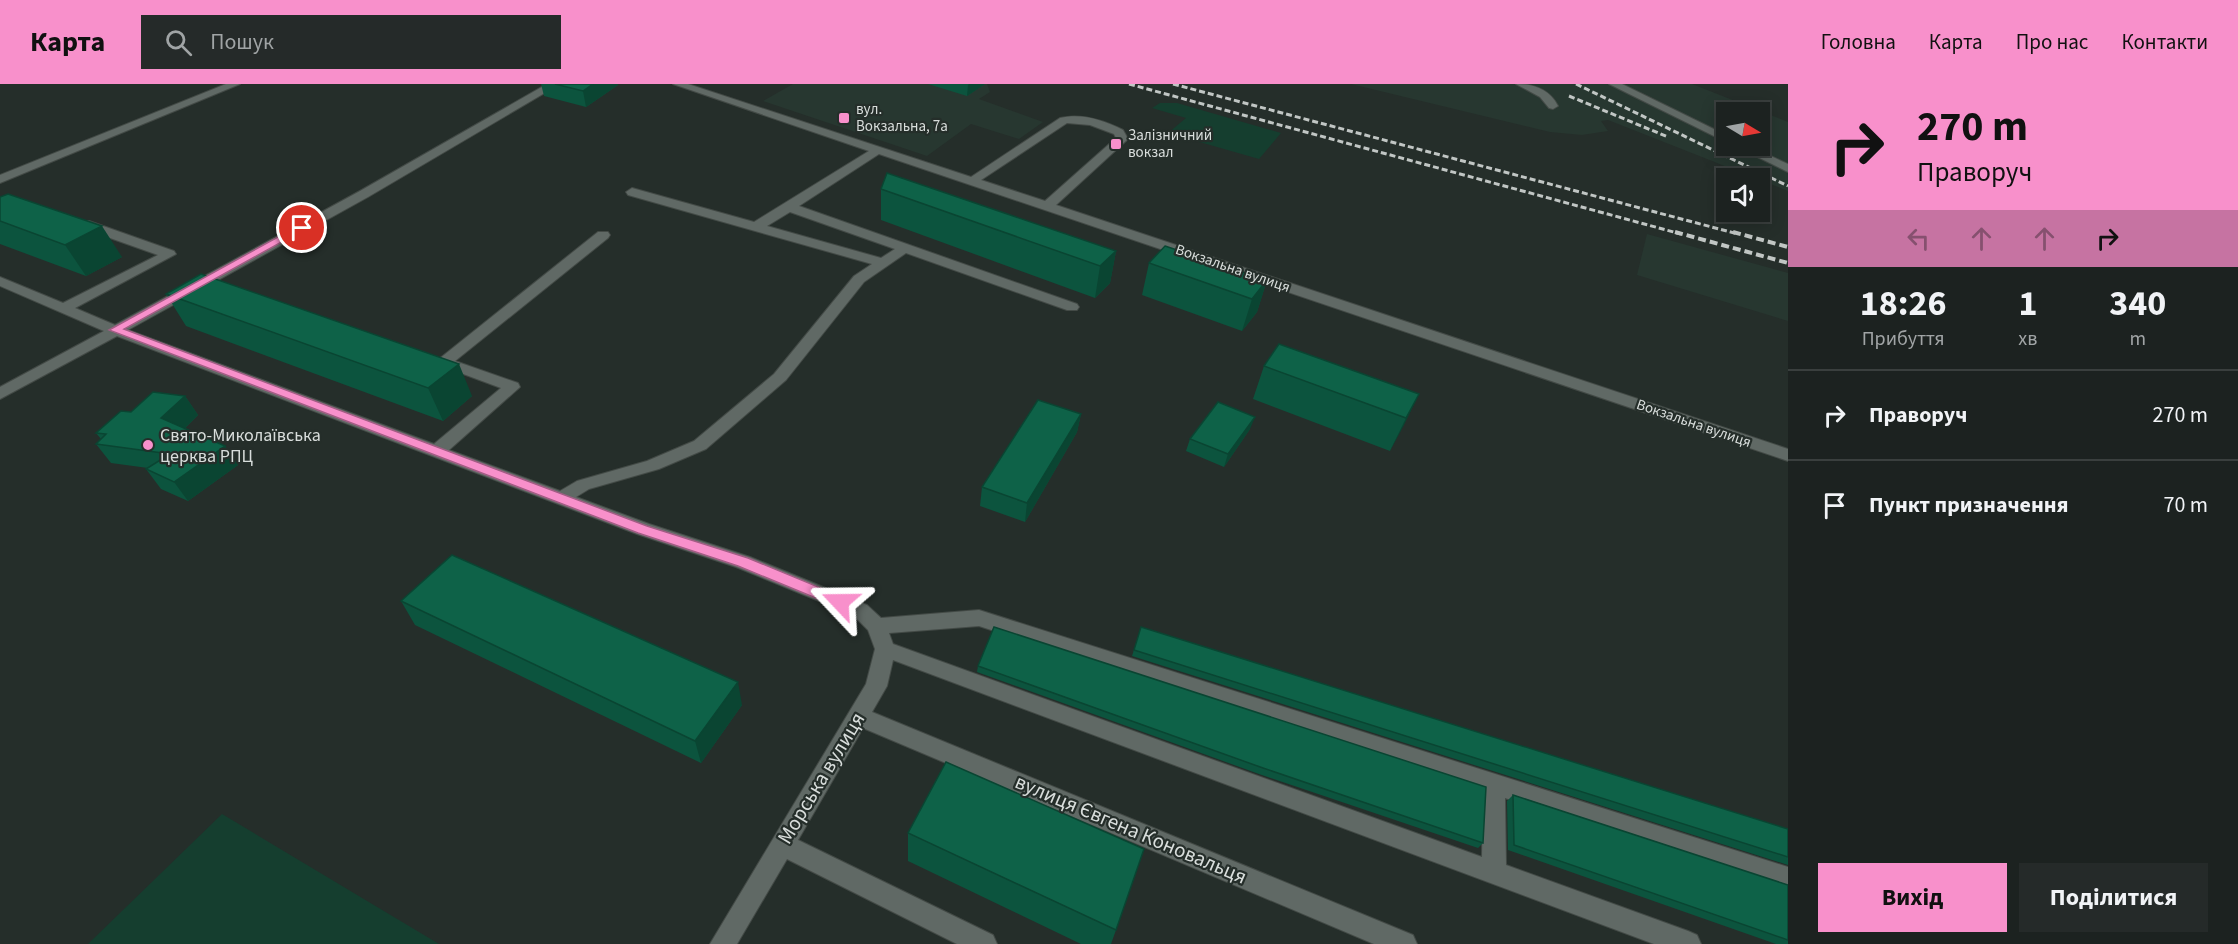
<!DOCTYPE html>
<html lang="uk">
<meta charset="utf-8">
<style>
:root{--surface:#1c2220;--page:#252a29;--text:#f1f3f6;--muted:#a0a4a5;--line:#3a3f3e;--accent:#f890cb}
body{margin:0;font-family:"Source Sans 3",sans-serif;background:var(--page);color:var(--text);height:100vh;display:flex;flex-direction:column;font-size:22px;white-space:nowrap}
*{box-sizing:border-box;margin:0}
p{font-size:20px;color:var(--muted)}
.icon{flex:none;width:33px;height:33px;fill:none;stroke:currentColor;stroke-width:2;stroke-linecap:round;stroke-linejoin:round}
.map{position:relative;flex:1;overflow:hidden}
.sheet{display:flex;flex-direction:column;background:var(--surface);width:450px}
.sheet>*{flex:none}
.top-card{background:#f890cb;color:#111;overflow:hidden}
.needle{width:39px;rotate:100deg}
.buttons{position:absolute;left:1716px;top:18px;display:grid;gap:12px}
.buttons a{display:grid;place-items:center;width:54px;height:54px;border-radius:0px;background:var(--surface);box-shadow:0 3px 15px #0003,0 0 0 2px var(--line);font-size:30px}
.pin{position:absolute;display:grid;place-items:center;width:51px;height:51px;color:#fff;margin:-26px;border:3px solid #fff;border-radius:50%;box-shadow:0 2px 6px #0007}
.me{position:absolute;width:66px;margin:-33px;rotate:293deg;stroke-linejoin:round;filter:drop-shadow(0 0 4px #0008)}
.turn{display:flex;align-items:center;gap:21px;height:126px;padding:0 30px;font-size:27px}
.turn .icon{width:78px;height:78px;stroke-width:2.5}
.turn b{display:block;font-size:42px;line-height:51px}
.lanes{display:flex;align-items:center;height:57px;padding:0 30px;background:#0003;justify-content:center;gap:30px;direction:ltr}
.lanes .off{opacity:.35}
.eta{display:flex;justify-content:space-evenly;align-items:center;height:102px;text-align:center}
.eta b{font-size:36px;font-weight:700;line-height:42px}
.primary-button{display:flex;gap:12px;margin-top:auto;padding:12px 30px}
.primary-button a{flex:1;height:69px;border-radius:0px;background:var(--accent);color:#111;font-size:24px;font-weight:700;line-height:69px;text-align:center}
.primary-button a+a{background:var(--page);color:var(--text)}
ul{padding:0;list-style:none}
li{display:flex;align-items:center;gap:18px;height:90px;padding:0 30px;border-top:2px solid var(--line)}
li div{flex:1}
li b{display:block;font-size:22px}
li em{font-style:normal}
header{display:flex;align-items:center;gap:36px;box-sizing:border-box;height:84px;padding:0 30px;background:var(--accent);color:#111}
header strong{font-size:28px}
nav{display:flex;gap:33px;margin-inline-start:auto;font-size:21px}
.search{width:420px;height:54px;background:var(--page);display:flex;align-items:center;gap:15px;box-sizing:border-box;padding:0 21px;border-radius:0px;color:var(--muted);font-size:22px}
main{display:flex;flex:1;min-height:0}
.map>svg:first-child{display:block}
</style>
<header>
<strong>Карта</strong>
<div class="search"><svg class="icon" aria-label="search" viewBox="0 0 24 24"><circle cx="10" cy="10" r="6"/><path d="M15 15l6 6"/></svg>Пошук</div>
<nav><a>Головна</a><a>Карта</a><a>Про нас</a><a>Контакти</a></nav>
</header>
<main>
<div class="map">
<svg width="1788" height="860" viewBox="0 0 1788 860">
<rect width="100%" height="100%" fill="#252e2a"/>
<g fill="#273730" fill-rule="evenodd">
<path d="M793,0H987L990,8L979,15L1043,38L1019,55L971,40L927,72L763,17Z"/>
<path d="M1351,0H1692L1788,38V107L1608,36L1601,37L1608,47L1582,51L1550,48ZM1726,28H1760V62H1726Z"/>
<path d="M1647,150L1788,189V237L1637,191Z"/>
</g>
<g fill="#153e2f">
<path d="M1160,19H1177L1281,49L1259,75L1168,49L1186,34L1152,24Z"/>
<path d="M222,730L439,860H88Z"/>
</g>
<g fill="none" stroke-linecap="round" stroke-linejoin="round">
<g stroke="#434a46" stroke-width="2">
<g id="minor">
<path d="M226,0H240L0,99V91Z"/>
<path d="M547,0H560L368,113L128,246L434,360L501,304L439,281L436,278L439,275L598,148H608L610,151L608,154L455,277L518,299L520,303L449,366L560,407L577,397L647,377L694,357L774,290L854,192L872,180L628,111L626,108L632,104L754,138L869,67L673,0H688L971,93L1060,34C1082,29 1103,36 1123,46L1128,55L1056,121L1788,365V377L879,70L799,122L1077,220L1079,223L1077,226H1067L906,169L864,198L786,296L706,365L659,385L589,405L576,413L649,440L750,473L867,521L881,534L979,526L1788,783V807L1505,714L1506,781L1688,847L1697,851L1701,860H1654L893,576L887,602L872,628L1413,851L1417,860H1374L863,644L798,756L993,851L997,860H957L787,775L737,860H710L866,600L875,565L868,546L853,531L736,483L637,450L117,252L0,315V303L104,247L0,202V193L63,219L158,171L79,143L78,140L79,137H89L174,167L176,170L75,224L115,241L360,107ZM1067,39L1090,41L1114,50L1116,54L1045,117L981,96ZM790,128L895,165L881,174L767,142ZM979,542L1483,707L1482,773L893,560L889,549Z"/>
<path d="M1516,0C1534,0 1549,5 1558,22L1553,25L1549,24L1540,13Z"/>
<path d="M1609,0H1622L1726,51V58Z"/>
<path d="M1735,62H1749L1788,80V88Z"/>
</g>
</g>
<use href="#minor" fill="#606965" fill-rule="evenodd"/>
<g stroke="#c1c6c4" stroke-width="3" stroke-dasharray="6 3" stroke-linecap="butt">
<path d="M1129,0L1681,150"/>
<path d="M1173,0L1738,150"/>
<path d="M1576,0L1788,102"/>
<path d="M1569,12L1668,53"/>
</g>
<g stroke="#c1c6c4" stroke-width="4" stroke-dasharray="8 4" stroke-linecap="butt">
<path d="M1675,148L1788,179"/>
<path d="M1733,148L1788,163"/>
</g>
</g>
<g fill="#0c543e">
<path d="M541,0H618V1L586,23L544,12Z"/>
<path d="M928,0H985L967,12Z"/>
<path d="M881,105L1116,167L1110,199L1095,214L881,136Z"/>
<path d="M0,113L122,173L86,192L0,160Z"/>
<path d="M1149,179L1267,196L1257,228L1242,247L1142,211Z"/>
<path d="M166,210L472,312L443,337L186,242Z"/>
<path d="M1264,282L1419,310L1390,367L1253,315Z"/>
<path d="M185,312L198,331L185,344L225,362L238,381L188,417L161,405L146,385L148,384L111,379L96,360L101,355L96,349L131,328Z"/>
<path d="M1081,330L1077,348L1025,438L980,422L982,403Z"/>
<path d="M1250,345L1224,383L1186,367L1190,355Z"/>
<path d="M401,517L742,621L701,679L415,541Z"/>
<path d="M1141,543L1788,745V781L1132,572Z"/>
<path d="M978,582L1483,759L1478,764L1259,690L977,588Z"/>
<path d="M1513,711L1788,801V860H1776L1508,766L1507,717Z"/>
<path d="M908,749L1116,846L1111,860H1081L908,777Z"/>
</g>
<g fill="#0a4532">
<path d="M593,0H618V1L586,23L583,7Z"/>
<path d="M969,0H985L967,12L968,1Z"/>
<path d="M102,142L122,173L86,192L65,161Z"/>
<path d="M1116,167L1110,199L1095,214L1100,182Z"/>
<path d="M1267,196L1257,228L1242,247L1252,215Z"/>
<path d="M459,280L472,312L443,337L428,304Z"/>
<path d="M1419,310L1403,343L1390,367L1406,334Z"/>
<path d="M185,312L198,331L175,354L161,334Z"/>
<path d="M1081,330L1077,348L1025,438L1027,419Z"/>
<path d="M1255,333L1250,345L1224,383L1228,370Z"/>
<path d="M225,362L238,381L188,417L174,398Z"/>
<path d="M738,598L742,621L701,679L695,657Z"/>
</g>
<g fill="#0e6248" stroke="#0a4532" stroke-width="1.5">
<path d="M555,0H593L583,7Z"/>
<path d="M887,89L1116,167L1100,182L881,105Z"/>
<path d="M8,110L102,142L65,161L0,137V113Z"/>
<path d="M1165,162L1267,196L1252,215L1149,179Z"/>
<path d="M201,190L459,280L428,304L166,210Z"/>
<path d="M1279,260L1419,310L1406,334L1264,282Z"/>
<path d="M153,308L185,312L161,334L225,362L174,398L146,385L170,370L96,360L106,350L96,349L121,327L131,328Z"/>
<path d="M1038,316L1081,330L1027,419L982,403Z"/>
<path d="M1218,318L1255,333L1228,370L1190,355Z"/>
<path d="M452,471L738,598L695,657L401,517Z"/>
<path d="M994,543L1486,703L1483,759L1263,684L978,582Z"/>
<path d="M1141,543L1788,745V773L1134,566Z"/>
<path d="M946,678L1144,765L1116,846L908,749Z"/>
<path d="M1513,711L1788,801V856L1514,761Z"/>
</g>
<path fill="#f890cb" stroke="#a15e84" stroke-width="1.5" d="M298,142L307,144L124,245L647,442L748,474L845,514L848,518L845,522H835L738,482L638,449L109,246Z"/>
<g fill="#f890cb" stroke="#252e2a" stroke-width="2">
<rect x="838" y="28" width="12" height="12" rx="3"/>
<rect x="1110" y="54" width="12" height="12" rx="3"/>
<circle cx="148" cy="361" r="6"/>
</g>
<g text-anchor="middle" stroke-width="4.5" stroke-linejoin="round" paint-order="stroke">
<g font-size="15" fill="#d8dddb" stroke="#252e2a" text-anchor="start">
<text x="856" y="30">вул.<tspan x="856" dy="17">Вокзальна, 7а</tspan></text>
<text x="1128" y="56">Залізничний<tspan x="1128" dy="17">вокзал</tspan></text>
</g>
<g font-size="15" fill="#d8dddb" stroke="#252e2a">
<text transform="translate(1233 184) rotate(19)" y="5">Вокзальна вулиця</text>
<text transform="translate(1694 339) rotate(19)" y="5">Вокзальна вулиця</text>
</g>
<g font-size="18" fill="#d8dddb" stroke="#252e2a" text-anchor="start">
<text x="160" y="357">Свято-Миколаївська<tspan x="160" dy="21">церква РПЦ</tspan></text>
</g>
<g font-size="21" fill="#d8dddb" stroke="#252e2a">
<text transform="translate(821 694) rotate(-59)" y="7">Морська вулиця</text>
<text transform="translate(1131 745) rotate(23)" y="7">вулиця Євгена Коновальця</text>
</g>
</g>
</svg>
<div class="buttons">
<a><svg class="needle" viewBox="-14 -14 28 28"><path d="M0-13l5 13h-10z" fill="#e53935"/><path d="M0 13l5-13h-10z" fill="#a0a4a5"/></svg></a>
<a><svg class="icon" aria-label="sound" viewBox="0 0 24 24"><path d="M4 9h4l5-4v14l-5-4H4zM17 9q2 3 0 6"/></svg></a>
</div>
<div class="pin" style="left:302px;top:144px;background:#d93025"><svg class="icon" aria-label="arrive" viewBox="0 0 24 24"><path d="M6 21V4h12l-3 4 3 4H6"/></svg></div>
<svg class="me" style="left:840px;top:518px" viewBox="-20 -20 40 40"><path d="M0-17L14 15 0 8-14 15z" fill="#f890cb" stroke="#fff" stroke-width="4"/></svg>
</div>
<section class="sheet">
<div class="top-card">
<div class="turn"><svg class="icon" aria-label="right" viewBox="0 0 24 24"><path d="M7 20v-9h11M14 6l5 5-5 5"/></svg><div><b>270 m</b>Праворуч</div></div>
<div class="lanes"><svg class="icon off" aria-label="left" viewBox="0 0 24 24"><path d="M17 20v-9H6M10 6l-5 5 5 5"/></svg><svg class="icon off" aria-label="ahead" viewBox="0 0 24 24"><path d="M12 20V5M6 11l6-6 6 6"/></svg><svg class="icon off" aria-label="ahead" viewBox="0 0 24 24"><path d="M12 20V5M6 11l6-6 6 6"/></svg><svg class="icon" aria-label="right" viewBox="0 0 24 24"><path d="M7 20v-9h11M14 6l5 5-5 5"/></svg></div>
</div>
<div class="eta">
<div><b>18:26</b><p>Прибуття</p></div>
<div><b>1</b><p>хв</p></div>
<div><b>340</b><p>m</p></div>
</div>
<ul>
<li><svg class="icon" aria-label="right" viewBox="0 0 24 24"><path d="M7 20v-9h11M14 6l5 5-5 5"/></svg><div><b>Праворуч</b></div><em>270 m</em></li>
<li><svg class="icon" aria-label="arrive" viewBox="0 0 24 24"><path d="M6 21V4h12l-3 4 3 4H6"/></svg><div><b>Пункт призначення</b></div><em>70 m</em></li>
</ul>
<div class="primary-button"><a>Вихід</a><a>Поділитися</a></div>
</section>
</main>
